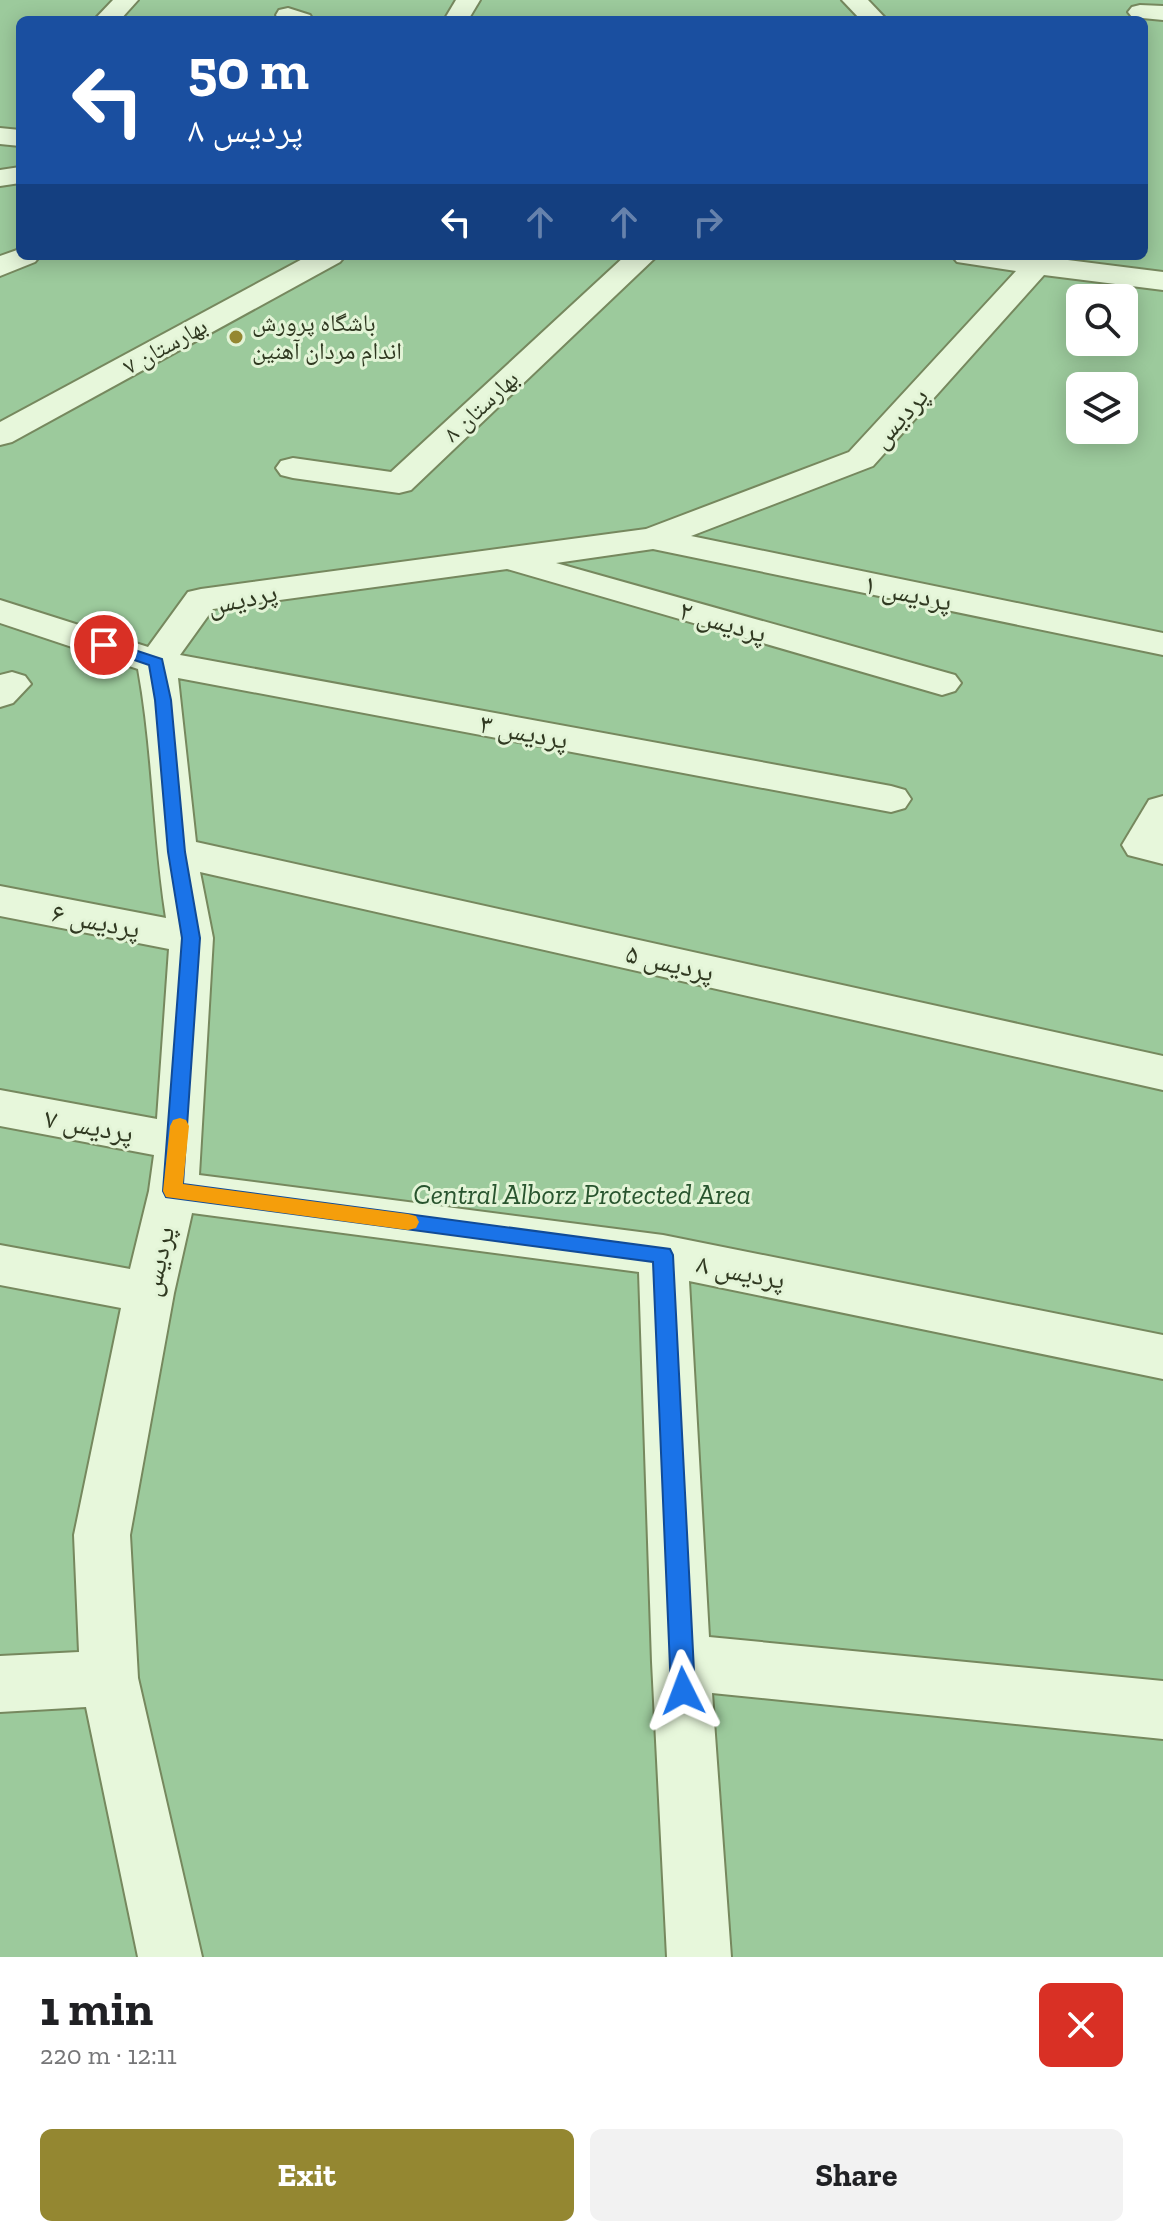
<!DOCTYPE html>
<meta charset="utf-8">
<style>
:root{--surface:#fff;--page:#f2f2f2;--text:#202124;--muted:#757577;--accent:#948731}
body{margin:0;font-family:"Zilla Slab","Noto Naskh Arabic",serif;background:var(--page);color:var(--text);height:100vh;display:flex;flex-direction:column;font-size:30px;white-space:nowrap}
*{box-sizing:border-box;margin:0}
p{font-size:26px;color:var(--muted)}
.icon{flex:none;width:44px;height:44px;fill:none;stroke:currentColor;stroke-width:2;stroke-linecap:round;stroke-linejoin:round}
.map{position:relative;height:1957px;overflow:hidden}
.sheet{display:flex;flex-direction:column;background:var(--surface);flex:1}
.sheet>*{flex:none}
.banner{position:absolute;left:16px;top:16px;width:1132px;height:244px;border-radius:12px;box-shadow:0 4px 20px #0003;background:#1a4fa0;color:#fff;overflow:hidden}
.fabs{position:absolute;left:1066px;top:284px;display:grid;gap:16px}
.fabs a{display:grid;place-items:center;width:72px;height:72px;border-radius:12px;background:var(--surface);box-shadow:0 4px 20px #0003;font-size:40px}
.pin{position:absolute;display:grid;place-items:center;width:68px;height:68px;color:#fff;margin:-34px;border:4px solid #fff;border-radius:50%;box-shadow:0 2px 8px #0007}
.me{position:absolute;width:88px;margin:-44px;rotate:357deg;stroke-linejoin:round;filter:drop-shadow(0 0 6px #0008)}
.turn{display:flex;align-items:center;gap:28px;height:168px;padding:0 40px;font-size:36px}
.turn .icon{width:104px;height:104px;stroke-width:2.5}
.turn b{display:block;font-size:56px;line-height:68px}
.lanes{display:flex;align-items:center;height:76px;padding:0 40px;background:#0003;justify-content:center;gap:40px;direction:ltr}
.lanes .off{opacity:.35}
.round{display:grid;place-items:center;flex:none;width:84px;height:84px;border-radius:12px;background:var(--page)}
.head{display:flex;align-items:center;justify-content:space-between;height:136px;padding:0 40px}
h1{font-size:48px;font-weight:700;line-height:60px}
.button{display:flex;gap:16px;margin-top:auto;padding:16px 40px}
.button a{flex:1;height:92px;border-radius:12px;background:var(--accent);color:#fff;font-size:32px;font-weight:700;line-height:92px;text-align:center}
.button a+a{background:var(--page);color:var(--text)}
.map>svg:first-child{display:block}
</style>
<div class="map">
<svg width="1163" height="1957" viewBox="0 0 1163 1957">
<rect width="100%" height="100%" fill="#d7ecc8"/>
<path fill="#9cca9c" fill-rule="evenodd" d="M0,0H1163V1957H0ZM20,20H1144V256H20ZM1080,298H1124V342H1080ZM1080,386H1124V430H1080Z"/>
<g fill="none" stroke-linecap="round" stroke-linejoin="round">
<g stroke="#76885e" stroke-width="4">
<g id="minor">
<path d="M113,0H138L120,20H94Z"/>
<path d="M456,0H480L468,20H444Z"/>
<path d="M842,0H868L887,20H861Z"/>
<path d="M1140,5L1163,6V20L1132,17L1128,12L1132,7Z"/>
<path d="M288,8L310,15L313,20H279L276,15L279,10Z"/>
<path d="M0,128L20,130V146L0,144Z"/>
<path d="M20,167V183L0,186V170Z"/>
<path d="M20,249V256H40L35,262L0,276V256Z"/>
<path d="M308,256H345L340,262L12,442L0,445V422Z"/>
<path d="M625,256H657L411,490L399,493L293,478L281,475L276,468L281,461L293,458L391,472Z"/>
<path d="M952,256H1036L1163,272V290L1044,275L873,466L691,536L1163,633V655L653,549L556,563L955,675L961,683L955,691L942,695L507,569L213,609L180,655L891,786L905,790L911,799L905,808L891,812L178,678L196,842L1163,1056V1090L200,872L213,938L199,1175L663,1235L1163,1335V1379L689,1281L709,1637L1163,1681V1739L712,1693L731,1957H667L652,1662L639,1272L192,1213L174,1293L130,1535L138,1678L202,1957H138L86,1707L0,1712V1656L79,1652L74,1535L121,1308L0,1285V1245L130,1269L149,1191L154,1155L0,1126V1090L157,1119L169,949L0,916V886L166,918C153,835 153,751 138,669L0,623V600L148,647L188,592L201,589L646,529L849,452L1016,271L957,262Z"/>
<path d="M12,672L25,676L31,684L13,703L0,707V675Z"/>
<path d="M1163,796V864L1128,855L1122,845L1149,800Z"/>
</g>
</g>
<use href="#minor" fill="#e7f7db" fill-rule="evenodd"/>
</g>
<path fill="#1a73e8" stroke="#114b97" stroke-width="2" d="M104,640L162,659L171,700L185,852L200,938L183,1184L670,1249L673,1255L695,1691L691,1700L683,1703L674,1700L671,1691L653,1262L166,1197L163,1191L182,938L168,852L155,700L149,665L99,648V642Z"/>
<path fill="#f59e0b" d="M180,1118L186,1120L189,1126L183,1184L408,1214L416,1216L419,1222L416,1228L408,1230L166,1197L163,1191L170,1126L173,1120Z"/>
<circle fill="#948731" stroke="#e3f4d7" stroke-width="3" cx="236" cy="337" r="8"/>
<g text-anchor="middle" stroke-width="6" stroke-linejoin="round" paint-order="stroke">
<g font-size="24" fill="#303921" stroke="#e3f4d7" text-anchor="start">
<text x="252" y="331">باشگاه پرورش<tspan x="252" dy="28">اندام مردان آهنین</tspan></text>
</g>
<g font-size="24" fill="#303921" stroke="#e3f4d7">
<text transform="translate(165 346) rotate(-29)" y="8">بهارستان ۷</text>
<text transform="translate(481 406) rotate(-43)" y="8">بهارستان ۸</text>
</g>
<g font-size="28" fill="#303921" stroke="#e3f4d7">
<text transform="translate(899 417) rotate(-48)" y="10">پردیس</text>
<text transform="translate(908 592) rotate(12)" y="10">پردیس ۱</text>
<text transform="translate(242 598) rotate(-12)" y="10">پردیس</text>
<text transform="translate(723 621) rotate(16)" y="10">پردیس ۲</text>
<text transform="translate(524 731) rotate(11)" y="10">پردیس ۳</text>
<text transform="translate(96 920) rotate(11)" y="10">پردیس ۶</text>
<text transform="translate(670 962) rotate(13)" y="10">پردیس ۵</text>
<text transform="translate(89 1125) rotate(10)" y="10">پردیس ۷</text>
<text transform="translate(157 1261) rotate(-77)" y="10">پردیس</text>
<text transform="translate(741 1271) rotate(11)" y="10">پردیس ۸</text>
</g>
<g font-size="28" font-style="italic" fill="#28542e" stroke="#e3f4d7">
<text x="582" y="1204">Central Alborz Protected Area</text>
</g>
</g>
</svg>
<div class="fabs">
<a><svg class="icon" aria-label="search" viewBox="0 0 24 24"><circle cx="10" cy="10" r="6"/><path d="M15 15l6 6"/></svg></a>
<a><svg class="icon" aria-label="layers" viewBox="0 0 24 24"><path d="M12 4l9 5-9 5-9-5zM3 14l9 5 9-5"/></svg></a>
</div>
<div class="pin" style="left:104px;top:645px;background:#d93025"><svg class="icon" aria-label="arrive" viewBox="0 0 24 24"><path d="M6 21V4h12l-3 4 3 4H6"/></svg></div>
<svg class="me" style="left:683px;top:1691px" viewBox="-20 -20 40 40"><path d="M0-17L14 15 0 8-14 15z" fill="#1a73e8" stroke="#fff" stroke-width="4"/></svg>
<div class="banner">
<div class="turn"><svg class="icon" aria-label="left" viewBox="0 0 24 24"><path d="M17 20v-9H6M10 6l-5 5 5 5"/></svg><div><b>50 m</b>پردیس ۸</div></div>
<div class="lanes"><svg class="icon" aria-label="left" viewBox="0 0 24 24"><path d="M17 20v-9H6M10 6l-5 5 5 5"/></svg><svg class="icon off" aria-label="ahead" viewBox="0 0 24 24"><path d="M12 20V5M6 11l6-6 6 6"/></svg><svg class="icon off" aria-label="ahead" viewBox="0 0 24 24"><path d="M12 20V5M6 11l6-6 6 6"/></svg><svg class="icon off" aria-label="right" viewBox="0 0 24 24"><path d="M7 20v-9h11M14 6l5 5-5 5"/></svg></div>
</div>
</div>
<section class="sheet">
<div class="head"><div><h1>1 min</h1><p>220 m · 12:11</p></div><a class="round" style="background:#d93025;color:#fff"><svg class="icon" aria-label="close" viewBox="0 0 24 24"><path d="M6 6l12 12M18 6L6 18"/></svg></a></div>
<div class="button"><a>Exit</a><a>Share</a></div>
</section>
